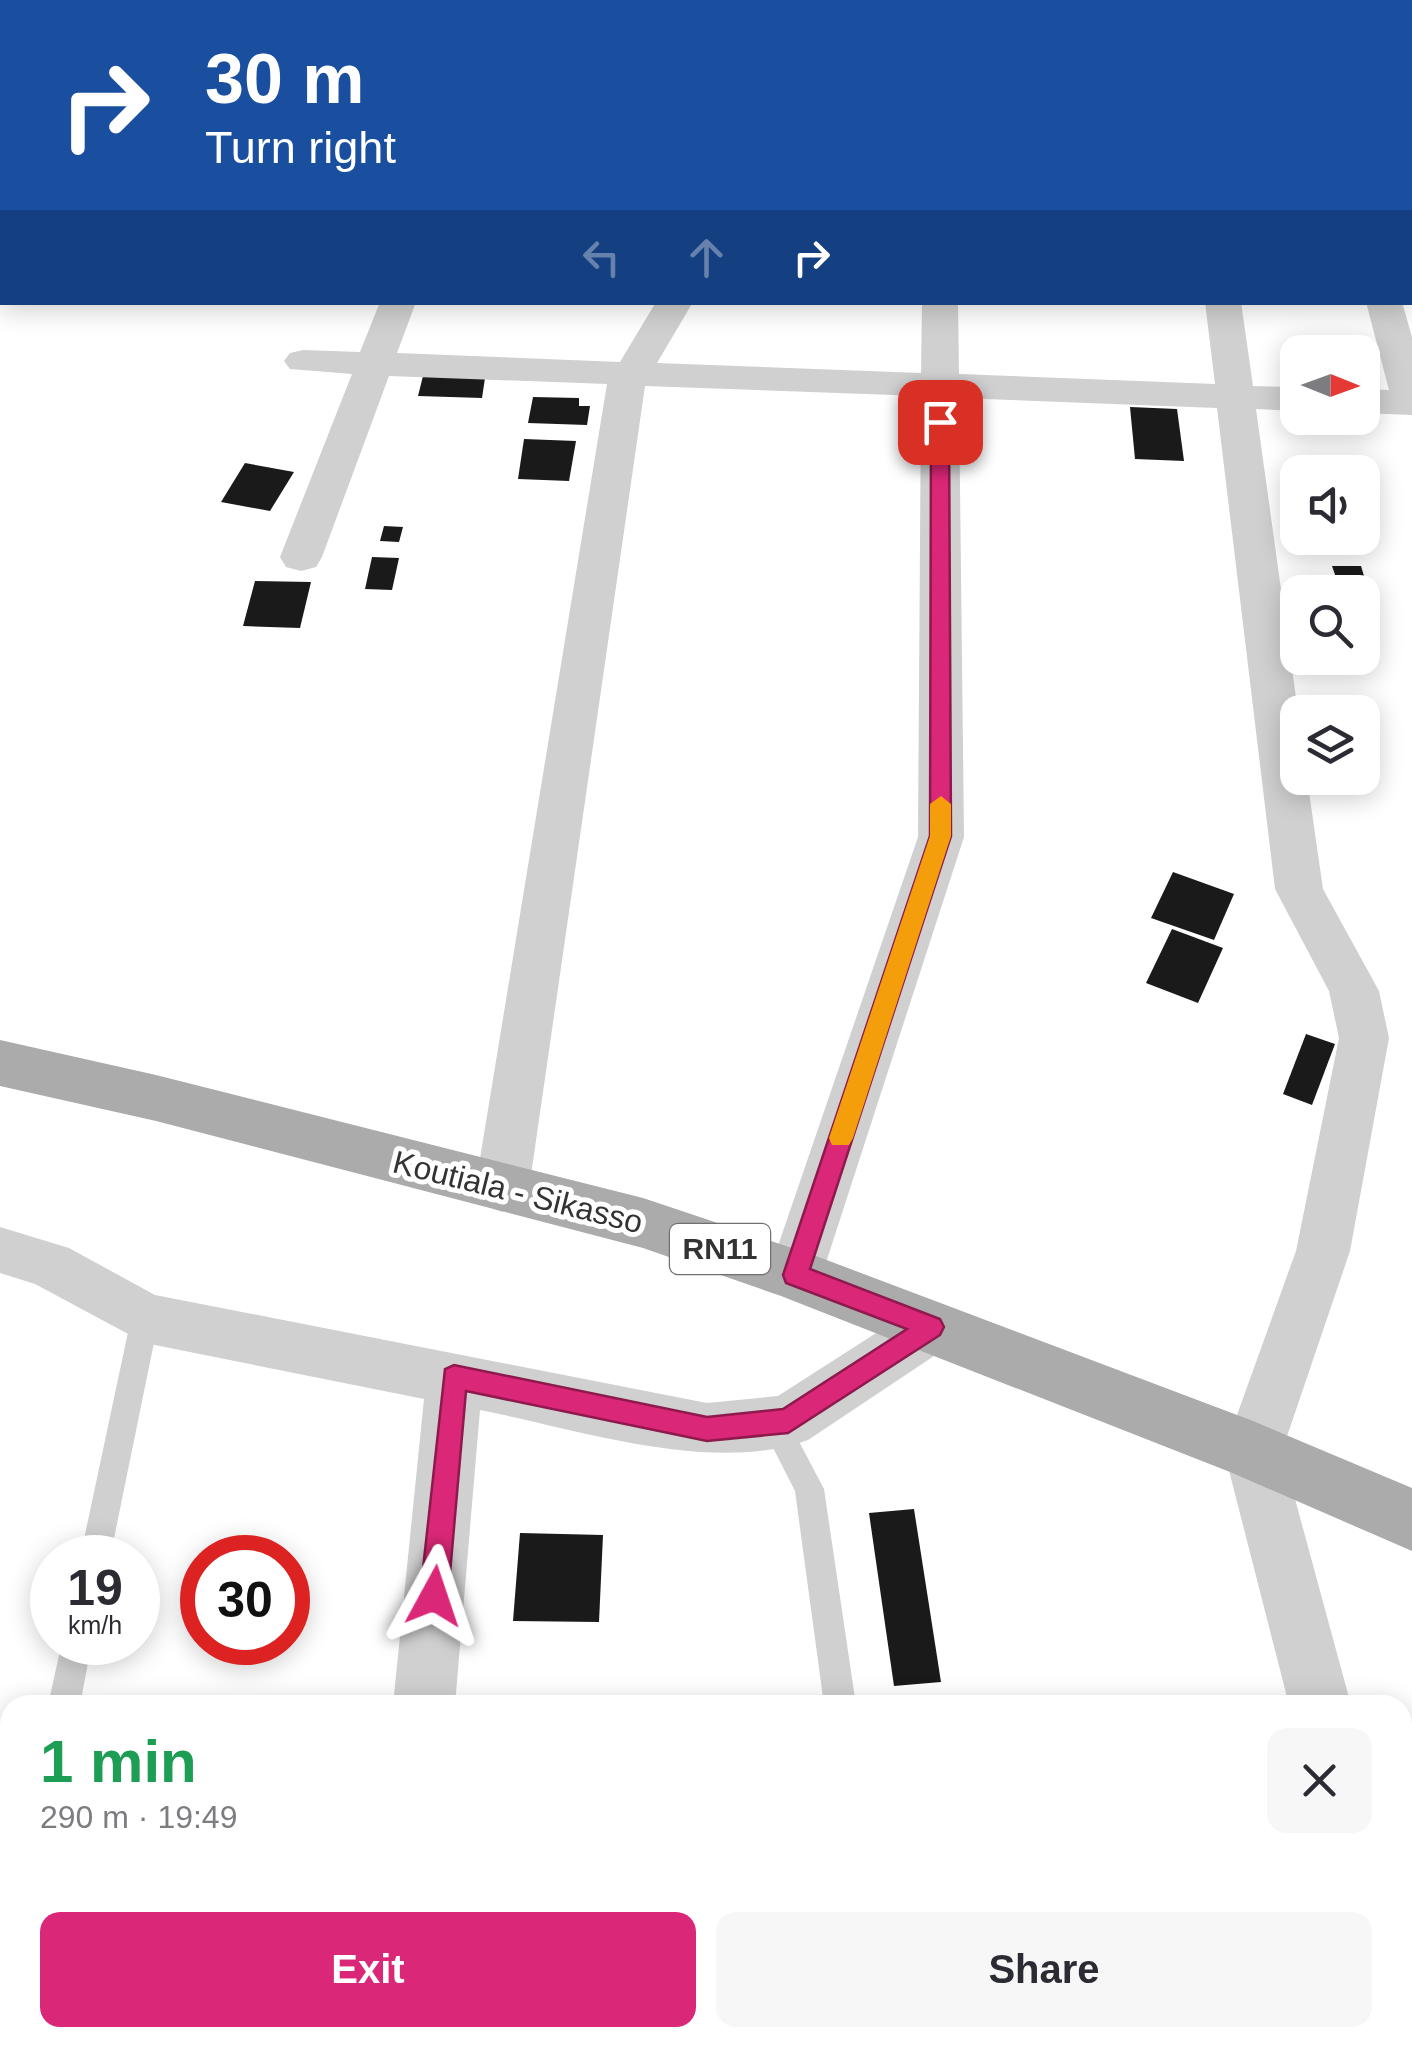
<!DOCTYPE html>
<meta charset="utf-8">
<style>
:root{--surface:#fff;--page:#f7f7f7;--text:#2b2b33;--muted:#7c7c81;--accent:#db2777}
body{margin:0;font-family:Helvetica,sans-serif;background:var(--page);color:var(--text);height:100vh;display:flex;flex-direction:column;font-size:38px;white-space:nowrap}
*{box-sizing:border-box;margin:0}
p{font-size:32px;color:var(--muted)}
.icon{flex:none;width:55px;height:55px;fill:none;stroke:currentColor;stroke-width:2;stroke-linecap:round;stroke-linejoin:round}
.map{position:relative;flex:1;overflow:hidden}
.side{position:absolute;left:0px;top:1695px;width:1412px;height:352px;display:flex;flex-direction:column;background:var(--surface);border-radius:30px 30px 0 0;box-shadow:0 5px 25px #0003}
.side>*{flex:none}
.guide{position:absolute;left:0px;top:0px;width:1412px;height:305px;box-shadow:0 5px 25px #0003;background:#1a4fa0;color:#fff;overflow:hidden}
.needle{width:65px;rotate:91deg}
.tools{position:absolute;left:1280px;top:335px;display:grid;gap:20px}
.tools a{display:grid;place-items:center;width:100px;height:100px;border-radius:20px;background:var(--surface);box-shadow:0 5px 25px #0003;font-size:50px}
.speed{position:absolute;left:30px;top:1535px;display:flex;gap:20px;font-size:50px;font-weight:700;text-align:center}
.speed>*{display:grid;place-content:center;width:130px;height:130px;border-radius:50%;background:var(--surface);box-shadow:0 5px 25px #0003;line-height:1}
.speed small{font-size:25px;font-weight:400}
.speed .limit{border:15px solid #d22;background:#fff;color:#111}
.pin{position:absolute;display:grid;place-items:center;width:85px;height:85px;color:#fff;margin:-42px;border-radius:20px;box-shadow:0 5px 15px #0006}
.me{position:absolute;width:110px;margin:-55px;rotate:5deg;stroke-linejoin:round;filter:drop-shadow(0 0 8px #0008)}
.turn{display:flex;align-items:center;gap:35px;height:210px;padding:0 40px;font-size:45px}
.turn .icon{width:130px;height:130px;stroke-width:2.5}
.turn b{display:block;font-size:70px;line-height:85px}
.lanes{display:flex;align-items:center;height:95px;padding:0 40px;background:#0003;justify-content:center;gap:50px;direction:ltr}
.lanes .off{opacity:.35}
.round{display:grid;place-items:center;flex:none;width:105px;height:105px;border-radius:20px;background:var(--page)}
.overview{display:flex;align-items:center;justify-content:space-between;height:170px;padding:0 40px}
h1{font-size:60px;font-weight:700;line-height:75px;color:#1e9e55}
.action{display:flex;gap:20px;margin-top:auto;padding:20px 40px}
.action a{flex:1;height:115px;border-radius:20px;background:var(--accent);color:#fff;font-size:40px;font-weight:700;line-height:115px;text-align:center}
.action a+a{background:var(--page);color:var(--text)}
.map>svg:first-child{display:block}
</style>
<div class="map">
<svg width="1412" height="2047" viewBox="0 0 1412 2047">
<rect width="100%" height="100%" fill="#fff"/>
<g fill="#1a1a1a">
<path d="M423,376L485,378L482,398L418,396Z"/>
<path d="M533,397L579,398V406H590L587,425L528,423Z"/>
<path d="M1130,407L1177,409L1184,461L1135,459Z"/>
<path d="M524,439L576,441L569,481L518,479Z"/>
<path d="M245,463L294,472L270,511L221,502Z"/>
<path d="M384,526L403,527L399,542L380,541Z"/>
<path d="M372,557L399,558L392,590L365,589Z"/>
<path d="M1332,566H1361L1367,586H1339Z"/>
<path d="M255,581L311,582L300,628L243,626Z"/>
<path d="M1173,872L1234,894L1214,940L1151,918Z"/>
<path d="M1172,929L1223,948L1198,1003L1146,983Z"/>
<path d="M1306,1034L1335,1044L1312,1105L1283,1094Z"/>
<path d="M914,1509L941,1682L894,1686L869,1513Z"/>
<path d="M520,1533L603,1535L599,1622L513,1621Z"/>
</g>
<g fill="none" stroke-linecap="round" stroke-linejoin="round">
<g fill="#d0d0d0" fill-rule="evenodd">
<path d="M145,1306L155,1309L159,1318L110,1558H80L131,1318L135,1309Z"/>
<path d="M774,1409L784,1413L824,1489L856,1705H824L795,1491L760,1422L764,1413Z"/>
<path d="M62,1642H92L80,1705H48Z"/>
<path d="M10,1949V2027L0,2031V1953Z"/>
<path d="M871,2038H905L907,2047H873Z"/>
</g>
<g fill="#d0d0d0" fill-rule="evenodd">
<path d="M618,0H648L649,2H619Z"/>
<rect x="799" y="0" width="30" height="2"/>
<rect x="968" y="0" width="30" height="2"/>
<path d="M1156,0H1187L1188,2H1157Z"/>
<path d="M1340,0H1370L1371,2H1341Z"/>
<path d="M1410,81L1412,82V105L1410,104Z"/>
<path d="M380,302H416L397,353L620,362L656,302H693L657,363L921,373L922,302H958L959,374L1215,384L1205,302H1241L1253,386L1298,387V411L1256,409L1298,712V778H1307L1323,889L1379,991L1389,1038L1350,1251L1282,1451L1351,1705H1289L1224,1451L1296,1251L1339,1038L1329,991L1275,889L1217,408L959,398L964,837L822,1275L814,1292L795,1299L776,1292L768,1275L918,837L921,396L645,386L529,1189L521,1205L502,1212L483,1205L475,1189L607,384L389,376L322,557L316,567L301,571L286,567L280,557L352,374L290,369L284,361L290,353L303,350L360,352Z"/>
<path d="M1366,302H1402L1412,337V415L1362,413V389L1389,390Z"/>
<path d="M0,1227L69,1248L155,1295L707,1403L778,1396L912,1310L932,1302L952,1310L960,1327L952,1344L808,1440C714,1475 577,1429 480,1410L455,1705H393L424,1399L145,1343L35,1284L0,1273Z"/>
<path d="M1402,1982L1412,1986V2047H1376L1374,2038H1402Z"/>
<path d="M360,2038H428V2047H358Z"/>
</g>
<path fill="#ababab" fill-rule="evenodd" d="M0,1040L156,1075L643,1198L816,1256L1253,1421L1412,1488V1551L1230,1472L781,1296L643,1248L156,1121L0,1086Z"/>
</g>
<path fill="#db2777" stroke="#8e194d" stroke-width="2.5" d="M940,417L949,422L951,836L810,1269L940,1319L944,1327L940,1335L788,1433L707,1441L466,1391L448,1596L444,1605L434,1609L424,1605L420,1596L445,1369L454,1365L707,1417L783,1409L907,1329L786,1283L783,1275L930,836L931,422Z"/>
<path fill="#f59e0b" d="M941,796L951,804V836L853,1138L849,1145H832L829,1138L930,836V804Z"/>
<g text-anchor="middle" stroke-width="10" stroke-linejoin="round" paint-order="stroke">
<rect fill="#fff" stroke="#707070" stroke-width="2.5" x="670" y="1224" width="100" height="50" rx="8"/>
<g font-size="30" font-weight="bold" fill="#333">
<text x="720" y="1259">RN11</text>
</g>
<g font-size="32" fill="#333" stroke="#fff">
<text transform="translate(518 1192) rotate(14)" y="11">Koutiala - Sikasso</text>
</g>
</g>
</svg>
<div class="tools">
<a><svg class="needle" viewBox="-14 -14 28 28"><path d="M0-13l5 13h-10z" fill="#e53935"/><path d="M0 13l5-13h-10z" fill="#7c7c81"/></svg></a>
<a><svg class="icon" aria-label="sound" viewBox="0 0 24 24"><path d="M4 9h4l5-4v14l-5-4H4zM17 9q2 3 0 6"/></svg></a>
<a><svg class="icon" aria-label="search" viewBox="0 0 24 24"><circle cx="10" cy="10" r="6"/><path d="M15 15l6 6"/></svg></a>
<a><svg class="icon" aria-label="layers" viewBox="0 0 24 24"><path d="M12 4l9 5-9 5-9-5zM3 14l9 5 9-5"/></svg></a>
</div>
<div class="speed"><div>19<small>km/h</small></div><div class="limit">30</div></div>
<div class="pin" style="left:940px;top:422px;background:#d93025"><svg class="icon" aria-label="arrive" viewBox="0 0 24 24"><path d="M6 21V4h12l-3 4 3 4H6"/></svg></div>
<svg class="me" style="left:434px;top:1596px" viewBox="-20 -20 40 40"><path d="M0-17L14 15 0 8-14 15z" fill="#db2777" stroke="#fff" stroke-width="4"/></svg>
<div class="guide">
<div class="turn"><svg class="icon" aria-label="right" viewBox="0 0 24 24"><path d="M7 20v-9h11M14 6l5 5-5 5"/></svg><div><b>30 m</b>Turn right</div></div>
<div class="lanes"><svg class="icon off" aria-label="left" viewBox="0 0 24 24"><path d="M17 20v-9H6M10 6l-5 5 5 5"/></svg><svg class="icon off" aria-label="ahead" viewBox="0 0 24 24"><path d="M12 20V5M6 11l6-6 6 6"/></svg><svg class="icon" aria-label="right" viewBox="0 0 24 24"><path d="M7 20v-9h11M14 6l5 5-5 5"/></svg></div>
</div>
<section class="side">
<div class="overview"><div><h1>1 min</h1><p>290 m · 19:49</p></div><a class="round"><svg class="icon" aria-label="close" viewBox="0 0 24 24"><path d="M6 6l12 12M18 6L6 18"/></svg></a></div>
<div class="action"><a>Exit</a><a>Share</a></div>
</section>
</div>
